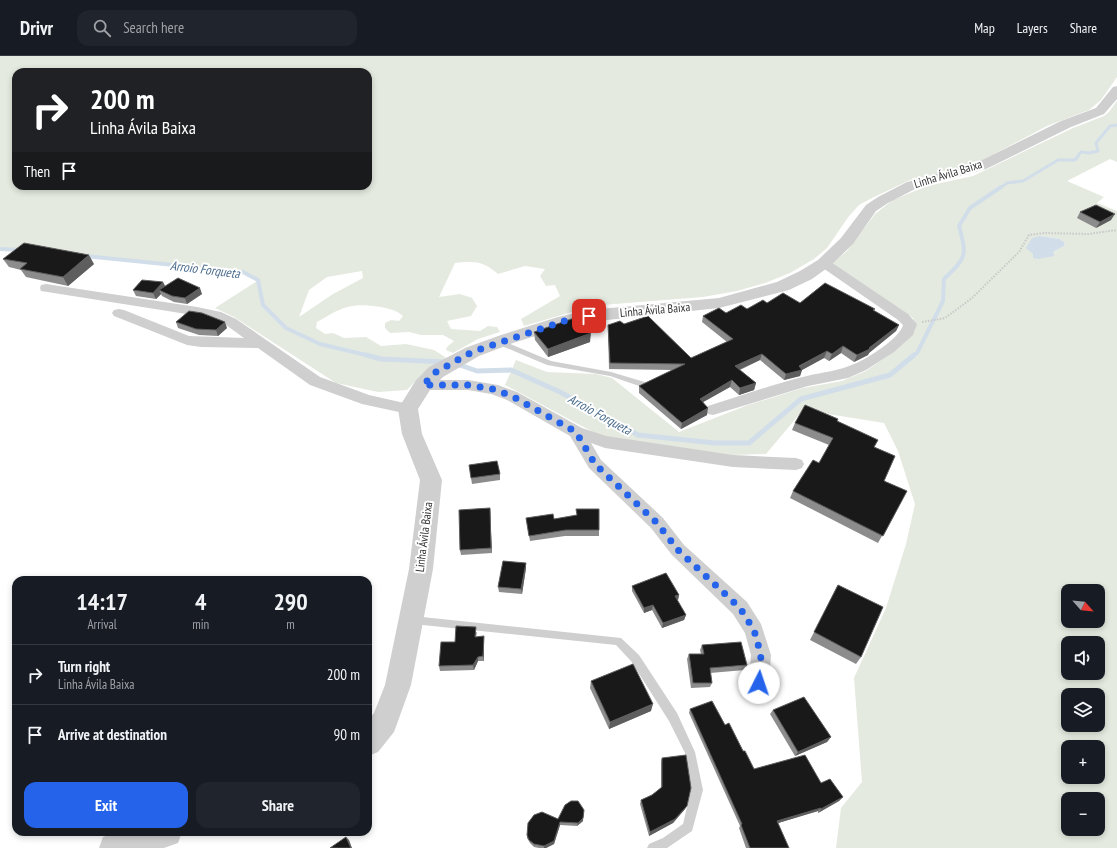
<!DOCTYPE html>
<meta charset="utf-8">
<style>
:root{--surface:#171b24;--page:#20242c;--text:#f1f3f6;--muted:#9ea1a6;--line:#363941;--accent:#2563eb}
body{margin:0;font-family:"PT Sans Narrow",sans-serif;background:var(--page);color:var(--text);height:100vh;display:flex;flex-direction:column;font-size:15px;white-space:nowrap}
*{box-sizing:border-box;margin:0}
p{font-size:13px;color:var(--muted)}
.icon{flex:none;width:22px;height:22px;fill:none;stroke:currentColor;stroke-width:2;stroke-linecap:round;stroke-linejoin:round}
.map{position:relative;flex:1;overflow:hidden}
.panel{position:absolute;left:12px;top:520px;width:360px;height:260px;display:flex;flex-direction:column;background:var(--surface);border-radius:12px;box-shadow:0 2px 6px #0003}
.panel>*{flex:none}
.hud{position:absolute;left:12px;top:12px;width:360px;height:122px;border-radius:12px;box-shadow:0 2px 6px #0003;background:#202124;color:#fff;overflow:hidden}
.needle{width:26px;rotate:117deg}
.buttons{position:absolute;left:1061px;top:528px;display:grid;gap:8px}
.buttons a{display:grid;place-items:center;width:44px;height:44px;border-radius:8px;background:var(--surface);box-shadow:0 2px 6px #0003;font-size:20px}
.pin{position:absolute;display:grid;place-items:center;width:34px;height:34px;color:#fff;margin:-17px;border-radius:8px;box-shadow:0 2px 6px #0006}
.me{position:absolute;width:44px;margin:-22px;rotate:4deg;stroke-linejoin:round;filter:drop-shadow(0 0 3px #0008)}
.turn{display:flex;align-items:center;gap:14px;height:84px;padding:0 12px;font-size:18px}
.turn .icon{width:52px;height:52px;stroke-width:2.5}
.turn b{display:block;font-size:28px;line-height:34px}
.then{display:flex;align-items:center;height:38px;padding:0 12px;background:#0003;gap:8px;font-size:15px}
.eta{display:flex;justify-content:space-evenly;align-items:center;height:68px;text-align:center}
.eta b{font-size:24px;font-weight:700;line-height:28px}
.cta{display:flex;gap:8px;margin-top:auto;padding:8px 12px}
.cta a{flex:1;height:46px;border-radius:12px;background:var(--accent);color:#fff;font-size:16px;font-weight:700;line-height:46px;text-align:center}
.cta a+a{background:var(--page);color:var(--text)}
ul{padding:0;list-style:none}
li{display:flex;align-items:center;gap:12px;height:60px;padding:0 12px;border-top:1px solid var(--line)}
li div{flex:1}
li b{display:block;font-size:15px}
li em{font-style:normal}
header{display:flex;align-items:center;gap:24px;box-sizing:border-box;height:56px;padding:0 20px;background:var(--surface);border-bottom:1px solid var(--line)}
header strong{font-size:19px}
nav{display:flex;gap:22px;margin-inline-start:auto;font-size:14px}
.search{width:280px;height:36px;background:var(--page);display:flex;align-items:center;gap:10px;box-sizing:border-box;padding:0 14px;border-radius:12px;color:var(--muted);font-size:15px}
.map>svg:first-child{display:block}
</style>
<header>
<strong>Drivr</strong>
<div class="search"><svg class="icon" aria-label="search" viewBox="0 0 24 24"><circle cx="10" cy="10" r="6"/><path d="M15 15l6 6"/></svg>Search here</div>
<nav><a>Map</a><a>Layers</a><a>Share</a></nav>
</header>
<div class="map">
<svg width="1117" height="792" viewBox="0 0 1117 792">
<rect width="100%" height="100%" fill="#fff"/>
<g fill="#e4eadf" fill-rule="evenodd">
<path d="M0,0H1117V21L1101,44L1089,54L1047,70L979,106L959,113L910,124L870,143L859,149L849,160L827,192L814,203L790,217L765,227L737,235L703,241L602,249L579,254L524,270L521,263L560,240L555,229L546,230L540,220L545,213L525,210L498,218C483,205 475,205 455,207L439,241L460,238L472,242L477,250L471,260L447,265L451,273L480,275L488,270L497,271L500,276L478,283L453,297L446,294L447,291L454,285L443,279H421L409,276L390,277L385,272V267L391,264L399,265L403,260C396,254 390,253 381,251C351,246 342,251 317,266L316,272L325,278L333,277L344,282L366,281L381,290L406,288L434,294L448,303L423,317L407,334L378,336L336,327L234,261L215,252L257,225L243,216L31,194L0,193ZM16,16H368V130H16ZM362,215L363,222L333,238L299,261L309,234L327,221Z"/>
<path d="M1117,45V106L1110,103L1067,125L1104,141L1097,147L1117,155V792H836L841,752L862,726L854,622L886,552L906,488L915,448L898,395L884,367L803,354L766,398L732,399L606,383L505,329L516,304L547,316L596,318L612,322L679,376L748,349L803,332L842,325L866,315L893,296L915,271L913,262L832,207L847,195L875,158L893,144L927,130L973,120L1073,72L1104,60L1109,56ZM1040,180L1060,183L1065,187L1064,190L1053,196L1055,200L1033,202V198ZM1068,535H1098V565H1068ZM1068,587H1098V617H1068ZM1068,639H1098V669H1068ZM1068,691H1098V721H1068ZM1068,743H1098V773H1068Z"/>
</g>
<path fill="#d1deea" d="M1040,180L1060,183L1065,187L1064,190L1053,196L1055,200L1038,203L1033,202V198L1026,192L1032,182Z"/>
<g fill="none" stroke-linecap="round" stroke-linejoin="round">
<path stroke="#d1deea" stroke-width="3" d="M1000,132L1007,127L1023,125L1058,104H1075L1081,96L1089,97L1098,95L1096,87L1110,70L1117,69"/>
<g stroke="#d1deea" stroke-width="4">
<path d="M0,193L21,194"/>
<path d="M85,200L243,216L258,224L263,249L286,272L320,288L370,300"/>
<path d="M913,300L917,297L943,245L944,223C967,201 967,200 959,170L970,152L1001,131"/>
</g>
<g stroke="#d1deea" stroke-width="5">
<path d="M366,299L381,303L445,306"/>
<path d="M457,308L477,315L511,314L560,336L638,379L715,387H749L801,343L890,319L914,299"/>
</g>
<path stroke="#c9c9c9" stroke-width="2" stroke-dasharray="1.5 1.5" stroke-linecap="butt" d="M922,266L945,262L972,242L1019,196L1029,179L1044,177L1088,178L1117,174"/>
<g fill="#cfcfcf" fill-rule="evenodd">
<path d="M497,284H501L551,305L611,316L648,327L649,329L645,332L610,320L547,309L497,288L496,286Z"/>
<path d="M413,560L621,582L639,599L677,657L695,696L703,734L692,775L667,792H647L649,788L663,782L683,768L691,734L685,697L669,665L631,605L616,589L413,568L410,567L408,564L410,561Z"/>
</g>
<g fill="#cfcfcf" fill-rule="evenodd">
<path d="M824,203L828,204L908,258L917,268L913,279L894,296L866,314L848,322L808,330L713,359L708,358L705,354L708,350C741,340 773,328 807,320C823,316 839,315 854,308C867,303 900,282 903,269L898,264L820,210L818,207L820,204Z"/>
<path d="M46,228L197,251L221,256L236,263L320,321L369,339L413,349L416,353L413,357L408,358L362,348L310,329L258,292L201,291L187,289L114,260L112,257L114,254L119,253L124,254L189,280L244,282L226,269L212,262L41,235L40,232L41,229Z"/>
<path d="M423,324H468L498,329L517,336L582,372L606,380L733,399L796,402L802,404L804,408L802,412L796,414L733,411L605,392L591,387L601,404L663,462L684,489L747,546L761,568L771,599L769,627L766,634L759,637L752,634L749,627L751,599L745,577L733,558L672,499L651,472L589,412L570,380L507,344L491,338L468,334H423L418,333L416,329L418,325Z"/>
</g>
<g fill="#cfcfcf" fill-rule="evenodd">
<path d="M1117,30V43L1104,58L1071,71L986,113L917,132L888,147L876,155L853,188L830,210L812,223L789,234L719,252L589,266L567,270L513,287L479,300L443,321L430,334L418,353L422,378L442,424L433,513L411,629L394,676L378,696L368,700V664L374,657L385,629L409,513L420,424L402,378L398,353L416,324L429,311L465,292L501,279L558,261L589,254L719,242L777,226L800,215L818,204L841,182L866,149L878,141L907,126L976,107L1061,65L1096,52L1113,31Z"/>
<path d="M116,776H182L178,787L164,792H99L103,781Z"/>
</g>
</g>
<g fill="#8c8c8c">
<path d="M1080,156L1111,164L1096,172L1077,162Z"/>
<path d="M3,203L94,208L68,230L26,221L21,214L9,211Z"/>
<path d="M163,226L165,230L202,238L187,248L174,246L162,240L161,238L156,243L136,240L133,234Z"/>
<path d="M767,247H800L874,255L899,269L896,275L869,297L868,299L854,306L841,297L829,305L824,302L802,314L800,320L784,324L760,304L740,314L756,327L754,334L739,339L730,331L703,346L707,359L681,373L639,337V330L672,314L609,313L608,275V269L624,268L691,302L727,286L702,266L703,260L726,257L747,253Z"/>
<path d="M176,266L227,272L218,280L199,279L178,272Z"/>
<path d="M534,276L590,286L548,301L535,284Z"/>
<path d="M837,365L874,392L884,425L907,435L878,487L790,442L793,435L819,407L829,389L792,374L795,367Z"/>
<path d="M469,409L500,418V424L472,428Z"/>
<path d="M490,452L492,497L461,499L460,494Z"/>
<path d="M526,462L554,463L599,474V480H565L530,485Z"/>
<path d="M526,507V512L522,538L499,536L498,531Z"/>
<path d="M838,529L861,601L856,608L810,584Z"/>
<path d="M632,530L679,539L678,544H677L686,559L684,564L662,572L652,554L644,557L632,535Z"/>
<path d="M477,576L476,581L484,585V605H478L474,614L440,615L439,610L455,586Z"/>
<path d="M702,589L747,609L745,614L710,617L712,627L710,631L691,632L687,603L689,598H701L700,594Z"/>
<path d="M591,625L651,655L609,673L590,632Z"/>
<path d="M690,653L725,669L743,695L754,713L821,727L843,741L839,745L818,757V755L778,767L789,792H746L739,772L740,770L689,657Z"/>
<path d="M773,654L831,681L827,686L795,700L770,658Z"/>
<path d="M662,702L685,753L673,767L649,780L640,748L641,744L652,739L661,732V706Z"/>
<path d="M558,763L583,765L577,770L560,769L554,788L546,792H539L534,791L530,787L527,782V779Z"/>
</g>
<g fill="#5e5e5e">
<path d="M1115,158L1111,164L1096,172L1100,166Z"/>
<path d="M89,199L94,208L68,230L63,221Z"/>
<path d="M163,226L166,232L159,234L161,238L156,243L153,237Z"/>
<path d="M200,232L202,238L187,248L185,242Z"/>
<path d="M225,266L227,272L218,280L216,274Z"/>
<path d="M899,269L896,275L869,297L868,299L854,306L857,299L869,292Z"/>
<path d="M591,277L590,286L548,301V293Z"/>
<path d="M843,290L841,297L829,305L832,298Z"/>
<path d="M827,295L824,302L802,314L800,320L784,324L786,318Z"/>
<path d="M762,298L760,304L734,316L735,310Z"/>
<path d="M732,324L730,331L698,349L700,343Z"/>
<path d="M756,327L754,334L739,339L740,332Z"/>
<path d="M708,352L707,359L681,373L682,367Z"/>
<path d="M490,452V457L492,497L491,492Z"/>
<path d="M526,507V512L522,538L521,533Z"/>
<path d="M679,539L678,544L674,546L675,540Z"/>
<path d="M653,549L652,554L644,557V552Z"/>
<path d="M686,559L684,564L662,572L663,567Z"/>
<path d="M484,580V605L483,600Z"/>
<path d="M478,601V605L474,614L473,609Z"/>
<path d="M653,648L651,655L609,673L610,666Z"/>
<path d="M831,681L827,686L795,700L798,696Z"/>
<path d="M843,741L839,745L818,757L821,753Z"/>
<path d="M687,750L685,753L673,767L649,780L650,776Z"/>
<path d="M821,752L818,755L775,768L777,765Z"/>
<path d="M584,754L583,765L577,770L578,767Z"/>
<path d="M560,766V769L554,788L546,792H544V790Z"/>
<path d="M346,781L349,784L352,792H351Z"/>
</g>
<g fill="#191919" stroke="#5e5e5e">
<path d="M1096,149L1115,158L1100,166L1080,156Z"/>
<path d="M24,187L89,199L63,221L20,213L27,207L3,203Z"/>
<path d="M178,222L200,232L185,242L172,240L159,234Z"/>
<path d="M142,224L163,226L153,237L133,234Z"/>
<path d="M825,227L875,253L873,254L899,269L869,292L870,293L857,299L843,290L832,298L827,295L799,310L802,314L786,318L762,298L735,310L756,327L740,332L732,324L700,343L708,352L682,367L639,330L685,308L610,307L608,269L620,265L624,268L648,260L691,302L733,283L703,260L719,252L726,257L741,249L747,253L763,244L767,247L783,237L800,247Z"/>
<path d="M189,255L202,257L225,266L216,274L196,273L176,266Z"/>
<path d="M577,261L591,277L548,293L534,276Z"/>
<path d="M805,349L838,363L837,365L878,384L874,391L895,400L884,425L907,435L883,480L793,435L813,404L819,407L833,382L795,367Z"/>
<path d="M497,405L500,418L471,422L469,409Z"/>
<path d="M490,452L491,492L460,494L459,454Z"/>
<path d="M576,453H599V474H566L529,480L526,462L553,458L554,463L577,459Z"/>
<path d="M503,505L526,507L521,533L498,531Z"/>
<path d="M666,517L679,539L675,540L686,559L663,567L653,549L644,552L632,530Z"/>
<path d="M838,529L883,551L861,601L814,576Z"/>
<path d="M456,570L476,571L475,581L484,580L483,600L478,601L473,609L439,610L441,586H455Z"/>
<path d="M741,586L747,609L710,612L712,627H693L689,598H704L702,589Z"/>
<path d="M633,608L653,648L610,666L591,625Z"/>
<path d="M804,641L831,681L798,696L773,654Z"/>
<path d="M712,645L725,669L729,667L743,695H745L754,713L805,699L821,727L830,723L843,741L821,753V752L777,765L789,792H750L741,769L742,768L690,653Z"/>
<path d="M686,699L691,732L687,750L675,763L650,776L641,744L652,739L662,731V702Z"/>
<path d="M571,745H578L584,754L583,762L578,767L560,766L554,785L544,790L534,788L529,784L527,779L528,767L534,759L542,756L558,763L565,749Z"/>
<path d="M346,781L351,792H330Z"/>
</g>
<g fill="none" stroke-linecap="round" stroke-linejoin="round">
<path stroke="#2563eb" stroke-width="7" stroke-dasharray="0 12.6" d="M589,260L564,265L472,296L436,316L423,329H468L493,333L512,340L576,376L595,408L657,467L678,494L740,552L754,574L761,599L759,627"/>
</g>
<g text-anchor="middle" stroke-width="4" stroke-linejoin="round" paint-order="stroke">
<g font-size="12" fill="#323232" stroke="#fff">
<text transform="translate(948 118) rotate(-17)" y="4">Linha Ávila Baixa</text>
<text transform="translate(655 254) rotate(-5)" y="4">Linha Ávila Baixa</text>
<text transform="translate(424 481) rotate(-83)" y="4">Linha Ávila Baixa</text>
</g>
<g font-size="13" font-style="italic" fill="#496b8c" stroke="#fff">
<text transform="translate(205 213) rotate(7)" y="5">Arroio Forqueta</text>
<text transform="translate(600 358) rotate(29)" y="5">Arroio Forqueta</text>
</g>
</g>
</svg>
<div class="buttons">
<a><svg class="needle" viewBox="-14 -14 28 28"><path d="M0-13l5 13h-10z" fill="#e53935"/><path d="M0 13l5-13h-10z" fill="#9ea1a6"/></svg></a>
<a><svg class="icon" aria-label="sound" viewBox="0 0 24 24"><path d="M4 9h4l5-4v14l-5-4H4zM17 9q2 3 0 6"/></svg></a>
<a><svg class="icon" aria-label="layers" viewBox="0 0 24 24"><path d="M12 4l9 5-9 5-9-5zM3 14l9 5 9-5"/></svg></a>
<a>+</a>
<a>−</a>
</div>
<div class="pin" style="left:589px;top:260px;background:#d93025"><svg class="icon" aria-label="arrive" viewBox="0 0 24 24"><path d="M6 21V4h12l-3 4 3 4H6"/></svg></div>
<svg class="me" style="left:759px;top:627px" viewBox="-20 -20 40 40"><circle r="19" fill="#fff"/><path d="M0-13L10 11 0 6-10 11z" fill="#2563eb"/></svg>
<div class="hud">
<div class="turn"><svg class="icon" aria-label="right" viewBox="0 0 24 24"><path d="M7 20v-9h11M14 6l5 5-5 5"/></svg><div><b>200 m</b>Linha Ávila Baixa</div></div>
<div class="then">Then<svg class="icon" aria-label="arrive" viewBox="0 0 24 24"><path d="M6 21V4h12l-3 4 3 4H6"/></svg></div>
</div>
<section class="panel">
<div class="eta">
<div><b>14:17</b><p>Arrival</p></div>
<div><b>4</b><p>min</p></div>
<div><b>290</b><p>m</p></div>
</div>
<ul>
<li><svg class="icon" aria-label="right" viewBox="0 0 24 24"><path d="M7 20v-9h11M14 6l5 5-5 5"/></svg><div><b>Turn right</b><p>Linha Ávila Baixa</p></div><em>200 m</em></li>
<li><svg class="icon" aria-label="arrive" viewBox="0 0 24 24"><path d="M6 21V4h12l-3 4 3 4H6"/></svg><div><b>Arrive at destination</b></div><em>90 m</em></li>
</ul>
<div class="cta"><a>Exit</a><a>Share</a></div>
</section>
</div>
